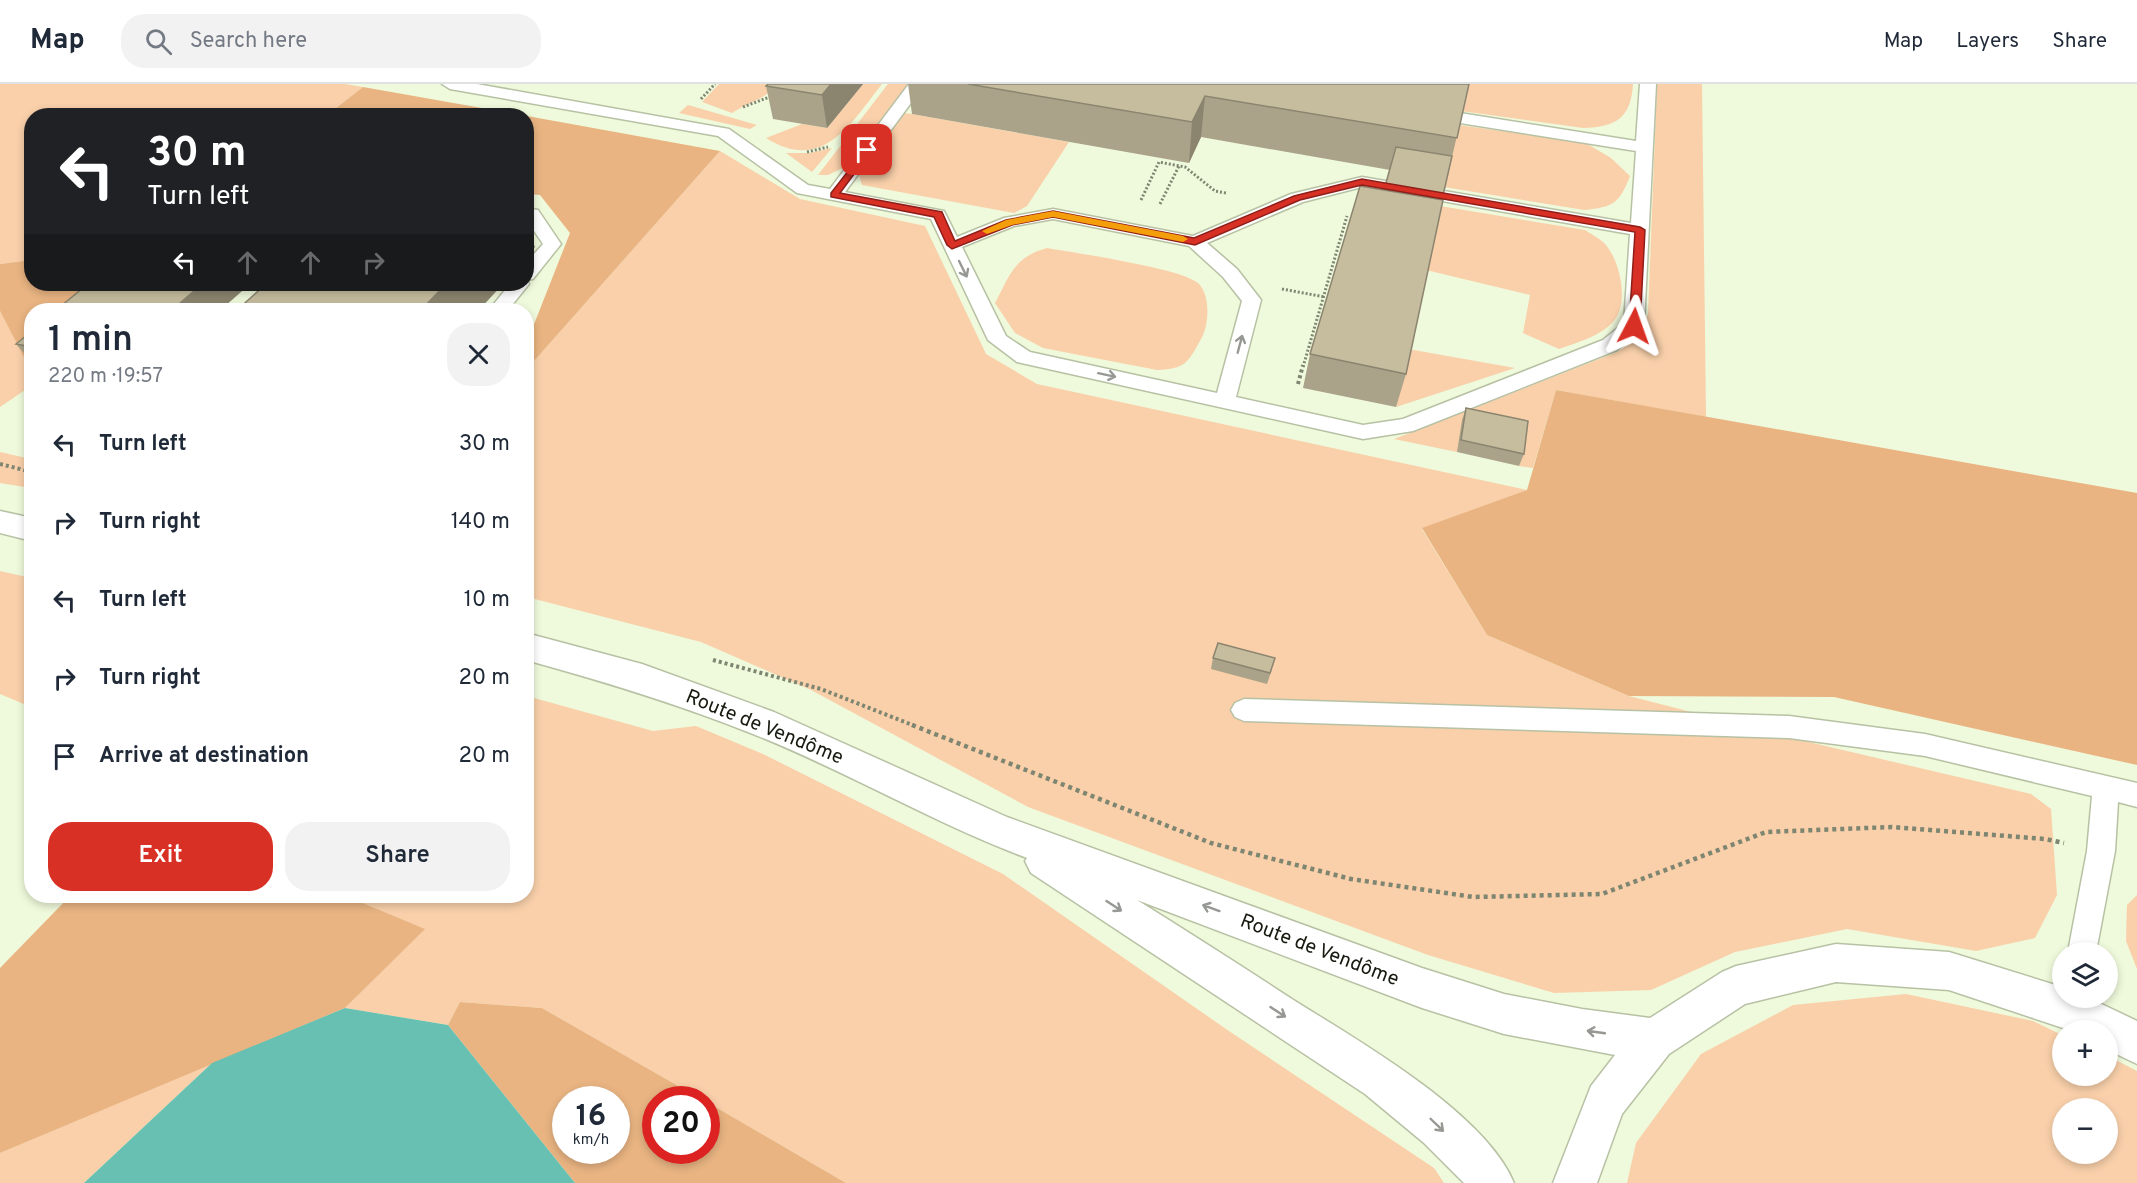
<!DOCTYPE html>
<meta charset="utf-8">
<style>
:root{--surface:#fff;--page:#f2f2f3;--text:#1f2937;--muted:#747a83;--line:#e0e1e3;--accent:#d93025}
body{margin:0;font-family:Overpass,sans-serif;background:var(--page);color:var(--text);height:100vh;display:flex;flex-direction:column;font-size:22px;white-space:nowrap}
*{box-sizing:border-box;margin:0}
p{font-size:20px;color:var(--muted)}
.icon{flex:none;width:33px;height:33px;fill:none;stroke:currentColor;stroke-width:2;stroke-linecap:round;stroke-linejoin:round}
.map{position:relative;flex:1;overflow:hidden}
.sheet{position:absolute;left:24px;top:219px;width:510px;height:600px;display:flex;flex-direction:column;background:var(--surface);border-radius:24px;box-shadow:0 3px 9px #0003}
.sheet>*{flex:none}
.guide{position:absolute;left:24px;top:24px;width:510px;height:183px;border-radius:24px;box-shadow:0 3px 9px #0003;background:#202124;color:#fff;overflow:hidden}
.tools{position:absolute;left:2052px;top:858px;display:grid;gap:12px}
.tools a{display:grid;place-items:center;width:66px;height:66px;border-radius:50%;background:var(--surface);box-shadow:0 3px 9px #0003;font-size:30px}
.speed{position:absolute;left:552px;top:1002px;display:flex;gap:12px;font-size:30px;font-weight:700;text-align:center}
.speed>*{display:grid;place-content:center;width:78px;height:78px;border-radius:50%;background:var(--surface);box-shadow:0 3px 9px #0003;line-height:1}
.speed small{font-size:15px;font-weight:400}
.speed .limit{border:9px solid #d22;background:#fff;color:#111}
.pin{position:absolute;display:grid;place-items:center;width:51px;height:51px;color:#fff;margin:-26px;border-radius:12px;box-shadow:0 3px 9px #0006}
.me{position:absolute;width:66px;margin:-33px;rotate:4deg;stroke-linejoin:round;filter:drop-shadow(0 0 4px #0008)}
.turn{display:flex;align-items:center;gap:21px;height:126px;padding:0 24px;font-size:27px}
.turn .icon{width:78px;height:78px;stroke-width:2.5}
.turn b{display:block;font-size:42px;line-height:51px}
.lanes{display:flex;align-items:center;height:57px;padding:0 24px;background:#0003;justify-content:center;gap:30px;direction:ltr}
.lanes .off{opacity:.35}
.round{display:grid;place-items:center;flex:none;width:63px;height:63px;border-radius:24px;background:var(--page)}
.overview{display:flex;align-items:center;justify-content:space-between;height:102px;padding:0 24px}
h1{font-size:36px;font-weight:600;line-height:45px}
.button{display:flex;gap:12px;margin-top:auto;padding:12px 24px}
.button a{flex:1;height:69px;border-radius:24px;background:var(--accent);color:#fff;font-size:24px;font-weight:600;line-height:69px;text-align:center}
.button a+a{background:var(--page);color:var(--text)}
ul{padding:0;list-style:none}
li{display:flex;align-items:center;gap:18px;height:78px;padding:0 24px}
li div{flex:1}
li b{display:block;font-size:22px}
li em{font-style:normal}
header{display:flex;align-items:center;gap:36px;box-sizing:border-box;height:84px;padding:0 30px;background:var(--surface);border-bottom:2px solid var(--line)}
header strong{font-size:28px}
nav{display:flex;gap:33px;margin-inline-start:auto;font-size:21px}
.search{width:420px;height:54px;background:var(--page);display:flex;align-items:center;gap:15px;box-sizing:border-box;padding:0 21px;border-radius:24px;color:var(--muted);font-size:22px}
.map>svg:first-child{display:block}
</style>
<header>
<strong>Map</strong>
<div class="search"><svg class="icon" aria-label="search" viewBox="0 0 24 24"><circle cx="10" cy="10" r="6"/><path d="M15 15l6 6"/></svg>Search here</div>
<nav><a>Map</a><a>Layers</a><a>Share</a></nav>
</header>
<div class="map">
<svg width="2137" height="1099" viewBox="0 0 2137 1099">
<rect width="100%" height="100%" fill="#eff9db"/>
<g fill="#f9d0aa" fill-rule="evenodd">
<path d="M0,0H345L363,3L327,31L32,32L31,176L0,180Z"/>
<path d="M719,0H803L775,3C763,16 747,19 732,29L702,18Z"/>
<path d="M863,0H882C851,39 823,90 766,54L802,40L827,44Z"/>
<path d="M888,0H910L849,81L828,91H818Z"/>
<path d="M1467,0H1633C1631,34 1616,43 1583,44L1461,27Z"/>
<path d="M1657,0H1702L1706,333L1556,306L1533,384L1519,382L1522,349L1457,368L1394,355L1617,268L1640,253L1648,230Z"/>
<path d="M688,21L757,41L750,45L679,29Z"/>
<path d="M903,29L912,30L1069,58L1027,122L1014,129L862,101L859,91Z"/>
<path d="M1458,41L1584,58L1611,74L1630,92C1619,120 1613,123 1584,126L1444,103Z"/>
<path d="M832,64L812,88L786,69H809Z"/>
<path d="M720,67L800,115L925,142L986,270L1037,300L1527,406L1422,445L1487,551L1629,612L1800,656L2031,710L2051,725L2057,811L2035,854L1976,867L1847,845L1735,868L1651,906L1554,909L1428,871L1028,723L811,606L701,558L527,513V285Z"/>
<path d="M1440,122L1585,146C1591,150 1599,154 1604,159C1620,175 1630,220 1613,238C1599,253 1578,258 1559,265L1523,249L1530,211L1426,186Z"/>
<path d="M1047,164C1075,169 1180,184 1198,199C1211,211 1209,242 1201,255C1188,279 1185,285 1157,286L1043,264L1015,249L995,219C1010,191 1014,173 1047,164Z"/>
<path d="M0,227L29,282L32,281L31,302L0,323Z"/>
<path d="M1408,265L1515,284L1396,323Z"/>
<path d="M0,368L31,375V404L0,399Z"/>
<path d="M0,487L31,494V623L0,610Z"/>
<path d="M527,612L653,647L696,642L763,670L1003,790L1226,945L1434,1084L1444,1099H846L707,1018L706,1016L701,1015L542,924L460,918L448,941L345,924L424,845L346,812H526Z"/>
<path d="M2137,811V885L2126,857L2127,821Z"/>
<path d="M1906,910L2033,937L2062,951V992H2108V972L2137,987V1099H1627L1636,1059L1701,970L1793,921ZM2062,1024H2108V1070H2062Z"/>
<path d="M212,979L84,1099H0V1069Z"/>
</g>
<g fill="#e9b482" fill-rule="evenodd">
<path d="M363,3L521,31H327Z"/>
<path d="M527,32L720,67L527,285V258L570,149L540,111L527,110Z"/>
<path d="M31,176L32,200H146L108,226H32L29,283L0,227V180Z"/>
<path d="M1556,306L2137,409V681L1834,613L1629,612L1487,551L1422,444L1527,406Z"/>
<path d="M70,812H346L425,845L345,924L0,1069V884Z"/>
<path d="M460,918L542,924L701,1015L656,1016V1066H706L707,1018L846,1099H575L448,941ZM566,1016H616V1066H566Z"/>
</g>
<path fill="#67c0b1" d="M345,924L448,941L575,1099H84L212,979Z"/>
<g fill="none" stroke-linecap="round" stroke-linejoin="round">
<g stroke="#b7c1a4" stroke-width="3">
<g id="service">
<path d="M442,0H477L729,45L808,101L830,105L909,0H925L845,108L944,127L957,153L1004,134L1053,125L1193,152L1291,110L1362,93L1631,139L1636,67L1460,39L1452,34L1460,29L1636,57L1640,0H1656L1644,241L1617,266L1413,347L1363,355L1017,278L988,256L931,135L797,109L718,52L450,5ZM1362,103L1630,150L1624,239L1603,256L1403,335L1363,341L1236,313L1261,216L1237,185L1207,159L1303,118ZM1053,135L1189,162L1223,193L1242,217L1217,309L1030,268L1006,252L962,163L1014,142Z"/>
<path d="M526,124L538,126L561,160L533,195L527,196L529,200L508,226H489L510,200H526V179L543,160L526,135Z"/>
<path d="M1244,615L1789,632L1925,650L2137,699V723L2118,718L2115,767L2096,868H2068L2087,767L2092,712L1925,672L1789,654L1244,637L1235,633L1231,626L1235,619Z"/>
</g>
</g>
<g stroke="#b7c1a4" stroke-width="3">
<g id="primary">
<path d="M0,427L32,434V457L0,449Z"/>
<path d="M526,549L642,580L774,628L1007,733L1422,884L1504,910L1582,925L1650,934L1722,888L1736,882L1836,860L1949,868L2062,903V914H2089L2137,937V980L2108,966V946H2069L1949,906L1836,898L1745,920L1669,970L1622,1030L1597,1099H1553L1591,1002L1615,971L1504,950L1422,924L1137,816C1190,849 1243,883 1295,917C1359,957 1485,1029 1514,1099H1464L1424,1059L1365,1010L1031,789L1025,777L1027,774C931,738 843,685 748,648C675,619 602,597 526,576Z"/>
</g>
</g>
<g stroke="#7e8571" stroke-width="3" stroke-dasharray="2 2" stroke-linecap="butt">
<path d="M701,15L715,0"/>
<path d="M743,23L772,12"/>
<path d="M807,68L828,63"/>
<path d="M1141,116L1159,78L1185,83L1215,107L1226,109"/>
<path d="M1160,120L1179,82"/>
<path d="M1282,205L1325,213"/>
<path d="M1303,283L1347,132"/>
</g>
<g stroke="#7e8571" stroke-width="4" stroke-dasharray="3 3" stroke-linecap="butt">
<path d="M1298,300L1303,281"/>
<path d="M0,380L32,388"/>
<path d="M713,576L821,605L915,642"/>
</g>
<path stroke="#7e8571" stroke-width="4.5" stroke-dasharray="4 4" stroke-linecap="butt" d="M912,641L1211,759L1351,795L1473,813L1602,810L1766,748L1892,743L2045,755L2064,759"/>
<use href="#service" fill="#fff" fill-rule="evenodd"/>
<use href="#primary" fill="#fff" fill-rule="evenodd"/>
</g>
<g fill="#aaa389">
<path d="M768,0H863L827,44L773,35L766,2Z"/>
<path d="M908,0H1469L1442,116L1406,290L1396,323L1303,304L1310,270L1384,106L1390,86L1201,53L1189,79L912,30Z"/>
<path d="M32,247V278L16,260Z"/>
<path d="M1466,324L1524,370L1519,382L1457,368L1462,336Z"/>
<path d="M1213,574L1272,585L1267,600L1211,585Z"/>
</g>
<g fill="#8b846f">
<path d="M831,0H863L827,44L822,11Z"/>
<path d="M1205,12L1201,53L1189,79L1192,38Z"/>
<path d="M526,142L535,163L526,172Z"/>
<path d="M200,200H250L224,223L226,226H172Z"/>
<path d="M446,200H503L479,226H421Z"/>
</g>
<g fill="#c6bd9f" stroke="#8b846f" stroke-width="1.5">
<path d="M768,0H831L822,11L766,2Z"/>
<path d="M968,0H1469L1457,54L1205,12L1192,38Z"/>
<path d="M1396,63L1452,72L1442,116L1384,106Z"/>
<path d="M1360,102L1443,116L1406,290L1310,270Z"/>
<path d="M88,200H202L172,226H56Z"/>
<path d="M266,200H446L421,226H237Z"/>
<path d="M32,247V263L16,260Z"/>
<path d="M1466,324L1528,337L1524,370L1461,356Z"/>
<path d="M1218,559L1275,574L1270,589L1213,574Z"/>
</g>
<defs><path id="oneway-shaft" d="M-6 0H5M1.5-3L5.5 0L1.5 3" fill="none" stroke-width="1.6" stroke-linecap="round" stroke-linejoin="round" transform="scale(1.5)"/></defs>
<g stroke="#969893">
<use href="#oneway-shaft" transform="translate(963 185) rotate(64)"/>
<use href="#oneway-shaft" transform="translate(1240 260) rotate(-75)"/>
<use href="#oneway-shaft" transform="translate(1107 291) rotate(12)"/>
<use href="#oneway-shaft" transform="translate(1114 822) rotate(33)"/>
<use href="#oneway-shaft" transform="translate(1211 824) rotate(-160)"/>
<use href="#oneway-shaft" transform="translate(1278 928) rotate(33)"/>
<use href="#oneway-shaft" transform="translate(1596 948) rotate(-172)"/>
<use href="#oneway-shaft" transform="translate(1437 1041) rotate(44)"/>
</g>
<path fill="#d93025" stroke="#8d1f18" stroke-width="1.5" d="M867,63L872,66L840,109L942,128L955,157L1006,136L1053,127L1194,154L1294,112L1362,95L1640,143L1645,146L1640,242L1634,245L1629,242L1635,148L1362,101L1300,116L1195,161L1053,133L1012,141L952,165L947,161L934,133L831,113V109Z"/>
<path fill="#f59e0b" d="M1053,127L1183,152L1188,155L1183,158L1053,133L1012,141L987,150L982,147L1006,136Z"/>
<g text-anchor="middle" stroke-width="6" stroke-linejoin="round" paint-order="stroke">
<g font-size="20" fill="#161a0f" stroke="#fff">
<text transform="translate(765 642) rotate(22)" y="7">Route de Vendôme</text>
<text transform="translate(1320 865) rotate(21)" y="7">Route de Vendôme</text>
</g>
</g>
</svg>
<div class="tools">
<a><svg class="icon" aria-label="layers" viewBox="0 0 24 24"><path d="M12 4l9 5-9 5-9-5zM3 14l9 5 9-5"/></svg></a>
<a>+</a>
<a>−</a>
</div>
<div class="speed"><div>16<small>km/h</small></div><div class="limit">20</div></div>
<div class="pin" style="left:867px;top:66px;background:#d93025"><svg class="icon" aria-label="arrive" viewBox="0 0 24 24"><path d="M6 21V4h12l-3 4 3 4H6"/></svg></div>
<svg class="me" style="left:1634px;top:242px" viewBox="-20 -20 40 40"><path d="M0-17L14 15 0 8-14 15z" fill="#d93025" stroke="#fff" stroke-width="4"/></svg>
<div class="guide">
<div class="turn"><svg class="icon" aria-label="left" viewBox="0 0 24 24"><path d="M17 20v-9H6M10 6l-5 5 5 5"/></svg><div><b>30 m</b>Turn left</div></div>
<div class="lanes"><svg class="icon" aria-label="left" viewBox="0 0 24 24"><path d="M17 20v-9H6M10 6l-5 5 5 5"/></svg><svg class="icon off" aria-label="ahead" viewBox="0 0 24 24"><path d="M12 20V5M6 11l6-6 6 6"/></svg><svg class="icon off" aria-label="ahead" viewBox="0 0 24 24"><path d="M12 20V5M6 11l6-6 6 6"/></svg><svg class="icon off" aria-label="right" viewBox="0 0 24 24"><path d="M7 20v-9h11M14 6l5 5-5 5"/></svg></div>
</div>
<section class="sheet">
<div class="overview"><div><h1>1 min</h1><p>220 m · 19:57</p></div><a class="round"><svg class="icon" aria-label="close" viewBox="0 0 24 24"><path d="M6 6l12 12M18 6L6 18"/></svg></a></div>
<ul>
<li><svg class="icon" aria-label="left" viewBox="0 0 24 24"><path d="M17 20v-9H6M10 6l-5 5 5 5"/></svg><div><b>Turn left</b></div><em>30 m</em></li>
<li><svg class="icon" aria-label="right" viewBox="0 0 24 24"><path d="M7 20v-9h11M14 6l5 5-5 5"/></svg><div><b>Turn right</b></div><em>140 m</em></li>
<li><svg class="icon" aria-label="left" viewBox="0 0 24 24"><path d="M17 20v-9H6M10 6l-5 5 5 5"/></svg><div><b>Turn left</b></div><em>10 m</em></li>
<li><svg class="icon" aria-label="right" viewBox="0 0 24 24"><path d="M7 20v-9h11M14 6l5 5-5 5"/></svg><div><b>Turn right</b></div><em>20 m</em></li>
<li><svg class="icon" aria-label="arrive" viewBox="0 0 24 24"><path d="M6 21V4h12l-3 4 3 4H6"/></svg><div><b>Arrive at destination</b></div><em>20 m</em></li>
</ul>
<div class="button"><a>Exit</a><a>Share</a></div>
</section>
</div>
